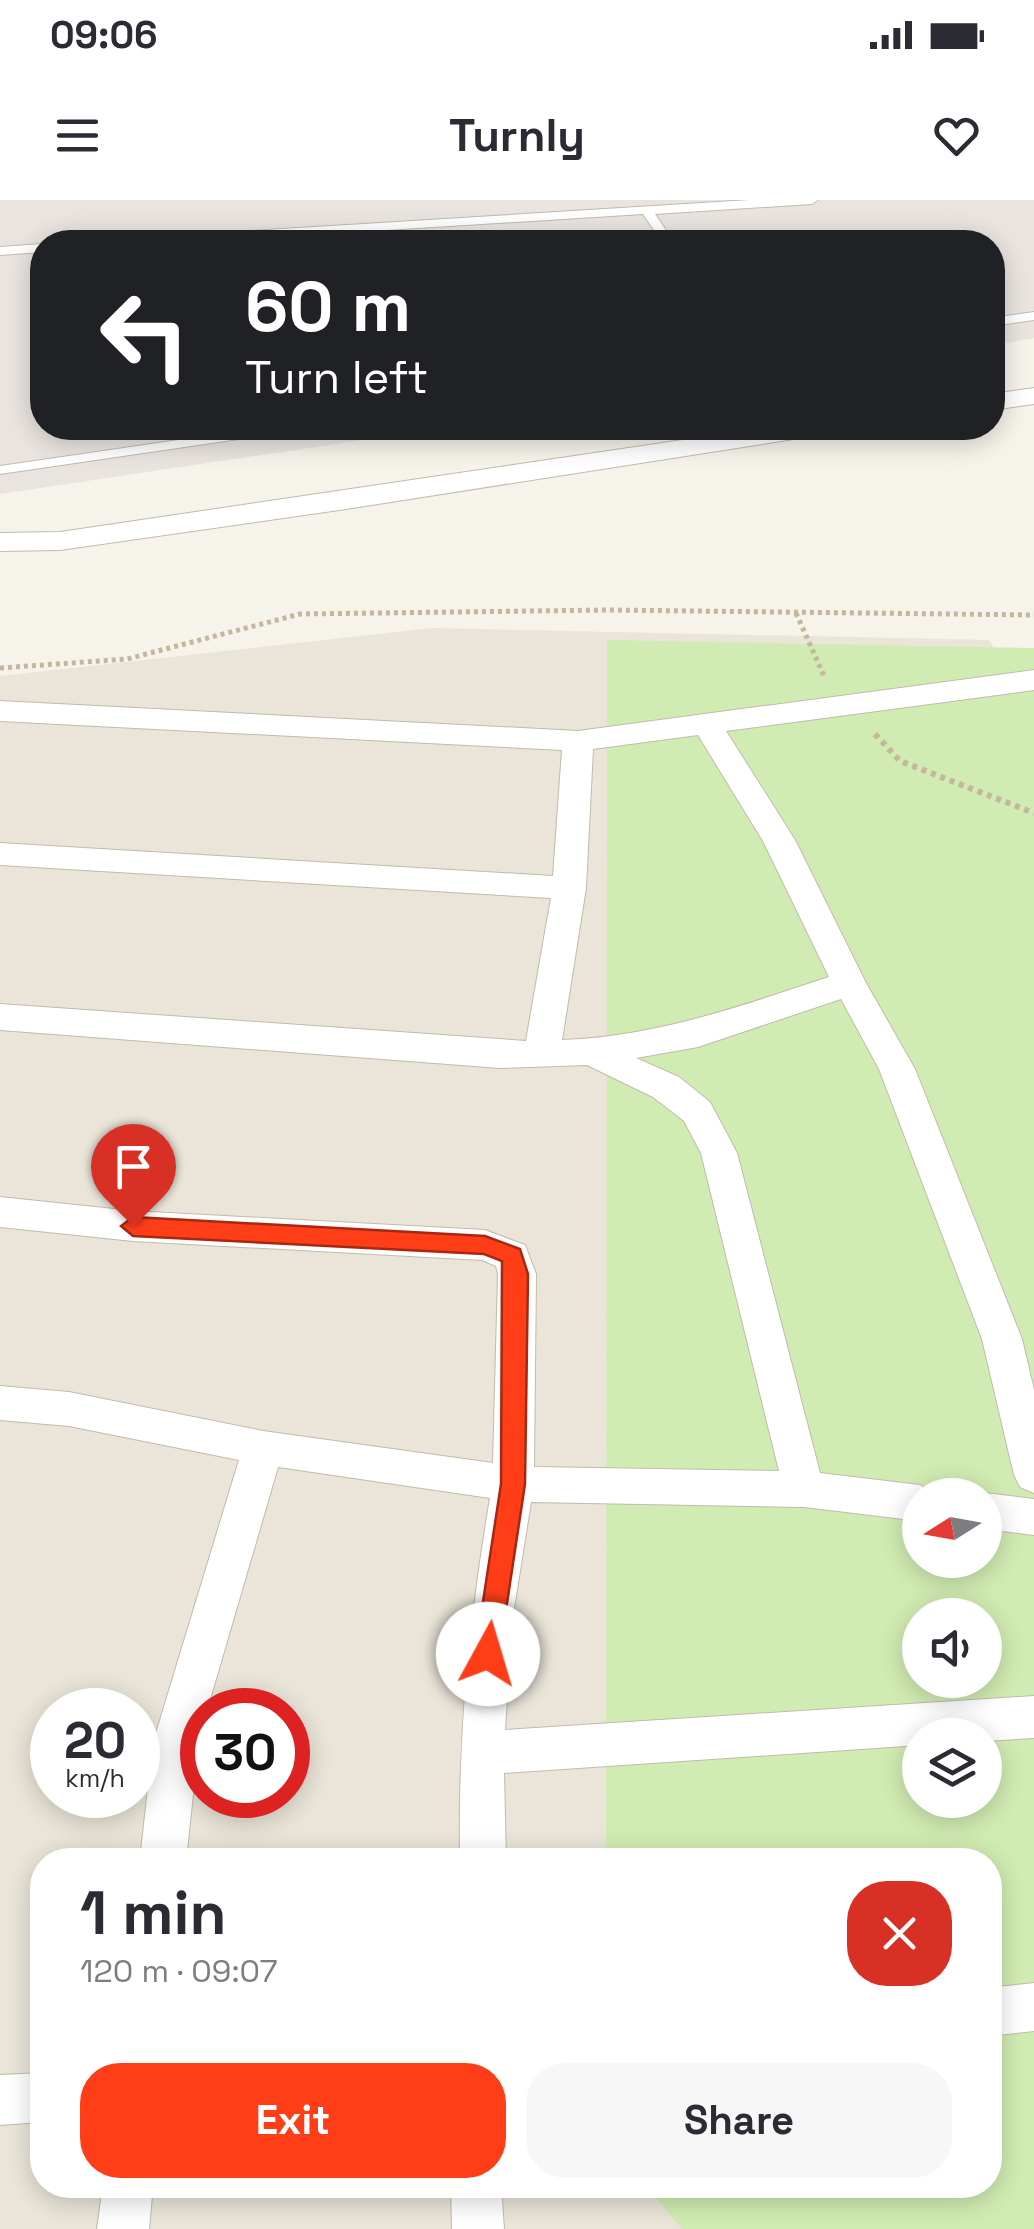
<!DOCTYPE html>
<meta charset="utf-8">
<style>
:root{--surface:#fff;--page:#f7f7f7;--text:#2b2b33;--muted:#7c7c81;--accent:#ff3e18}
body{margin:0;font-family:"Space Grotesk",sans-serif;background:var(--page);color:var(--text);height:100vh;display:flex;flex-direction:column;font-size:38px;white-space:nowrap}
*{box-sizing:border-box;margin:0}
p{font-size:32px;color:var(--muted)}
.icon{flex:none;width:55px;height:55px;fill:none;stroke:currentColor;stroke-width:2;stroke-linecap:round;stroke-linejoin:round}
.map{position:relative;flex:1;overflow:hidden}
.sheet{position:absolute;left:30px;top:1648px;width:972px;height:350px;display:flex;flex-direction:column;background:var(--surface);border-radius:40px;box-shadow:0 5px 25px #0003}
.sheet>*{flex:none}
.guide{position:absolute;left:30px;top:30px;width:975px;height:210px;border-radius:40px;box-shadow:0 5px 25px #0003;background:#202124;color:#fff;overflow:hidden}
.needle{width:65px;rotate:259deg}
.tools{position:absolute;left:902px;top:1278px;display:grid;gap:20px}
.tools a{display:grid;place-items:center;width:100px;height:100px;border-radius:50%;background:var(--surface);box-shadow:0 5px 25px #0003;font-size:50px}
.speed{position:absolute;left:30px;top:1488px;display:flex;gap:20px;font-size:50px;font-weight:700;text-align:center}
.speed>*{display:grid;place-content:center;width:130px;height:130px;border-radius:50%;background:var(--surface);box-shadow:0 5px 25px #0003;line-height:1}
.speed small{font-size:25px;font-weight:400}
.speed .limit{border:15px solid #d22;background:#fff;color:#111}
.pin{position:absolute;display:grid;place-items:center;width:85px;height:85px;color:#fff;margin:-102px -42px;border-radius:50% 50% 50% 0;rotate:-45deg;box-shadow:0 0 10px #0007}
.pin .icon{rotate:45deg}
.me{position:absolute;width:110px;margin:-55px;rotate:6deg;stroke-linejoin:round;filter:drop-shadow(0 0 8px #0008)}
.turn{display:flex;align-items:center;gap:35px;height:210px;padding:0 50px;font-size:45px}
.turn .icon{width:130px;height:130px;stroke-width:2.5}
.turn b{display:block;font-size:70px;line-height:85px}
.round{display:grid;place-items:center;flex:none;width:105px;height:105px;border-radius:40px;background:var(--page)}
.overview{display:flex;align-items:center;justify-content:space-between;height:170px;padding:0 50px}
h1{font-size:60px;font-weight:600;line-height:75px}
.action{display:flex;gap:20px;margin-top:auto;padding:20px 50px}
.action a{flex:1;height:115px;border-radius:40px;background:var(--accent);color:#fff;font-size:40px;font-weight:600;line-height:115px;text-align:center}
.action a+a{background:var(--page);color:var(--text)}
.status{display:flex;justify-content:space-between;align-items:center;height:70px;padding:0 50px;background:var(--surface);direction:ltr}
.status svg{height:28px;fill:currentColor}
header{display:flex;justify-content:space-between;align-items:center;height:130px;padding:0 50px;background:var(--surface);font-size:45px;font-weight:600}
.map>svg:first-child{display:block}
</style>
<div class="status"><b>09:06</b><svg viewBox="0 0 49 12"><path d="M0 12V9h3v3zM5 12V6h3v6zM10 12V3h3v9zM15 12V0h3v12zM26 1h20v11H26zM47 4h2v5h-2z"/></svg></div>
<header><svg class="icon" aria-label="menu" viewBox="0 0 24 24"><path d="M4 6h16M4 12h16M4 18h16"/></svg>Turnly<svg class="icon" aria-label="heart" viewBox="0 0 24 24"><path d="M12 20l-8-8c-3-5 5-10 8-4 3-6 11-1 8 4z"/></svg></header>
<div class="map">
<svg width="1034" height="2029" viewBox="0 0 1034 2029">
<rect width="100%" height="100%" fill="#f6f3eb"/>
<path fill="#eae5d8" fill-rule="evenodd" d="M432,428L989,440L1034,515V2029H0V476ZM920,1295H985V1360H920ZM920,1415H985V1480H920ZM52,1510H138V1595H52ZM202,1510H288V1595H202ZM920,1535H985V1600H920ZM42,1660H990V1985H42Z"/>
<path fill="#e9e4df" d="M0,0H1034V138L993,145L992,42H42V228H443L0,294Z"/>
<path fill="#d1ecb2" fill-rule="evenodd" d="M607,440L1034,448V2029H682L645,1985H990V1660H606ZM920,1295H985V1360H920ZM920,1415H985V1480H920ZM920,1535H985V1600H920Z"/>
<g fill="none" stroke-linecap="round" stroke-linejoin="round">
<g stroke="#c2bbac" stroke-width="2">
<g id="service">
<path d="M750,0H818L812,4L655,14L674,42H662L643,14L192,42H130L137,38Z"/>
<path d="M42,44V52L0,55V47Z"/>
<path d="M1034,112V120L992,126V118Z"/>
<path d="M261,228H294L287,232L0,274V266Z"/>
</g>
</g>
<g stroke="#c2bbac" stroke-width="2">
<g id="minor">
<path d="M1034,188V204L992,210V194Z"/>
<path d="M764,228H826L813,236L346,309L60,350L0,351V333L60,332Z"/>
<path d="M1034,470V490L726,531L795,640L866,783L915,869L1022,1139L1034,1190V1293L1020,1287L1014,1275L982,1139L879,869L841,799L698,847L636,858L679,877L710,902L737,953L820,1273L920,1285L937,1295H920V1321L804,1307L531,1302L512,1421L505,1530L1034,1496V1538L985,1541V1535H920V1545L504,1573L506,1660H460C458,1532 469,1424 490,1298L278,1267L207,1510H202L186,1660H140L153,1543L239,1260L69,1226L0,1220V1186L69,1192L263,1231L493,1263L498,1074L496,1066L482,1060L133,1041L0,1027V997L133,1011L485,1030L525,1045L536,1074L534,1267L779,1271L701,953L684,921L653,897L587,865L500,868L0,830V804L526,841L551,698L0,665V643L553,676L562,550L0,521V501L578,531ZM698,535L763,641L829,777C741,806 655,837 562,840L586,688L593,549Z"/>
<path d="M985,1293L1034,1299V1335L985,1329V1295H979Z"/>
<path d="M1034,1783V1831L990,1836V1788Z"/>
<path d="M42,1873V1922L0,1925V1875Z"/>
<path d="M103,1985H153L149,2029H97Z"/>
<path d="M451,1985H501L504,2029H452Z"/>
</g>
</g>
<g stroke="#c5b79d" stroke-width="5" stroke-dasharray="4 4" stroke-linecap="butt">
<path d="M796,413L824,476"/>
<path d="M0,468L127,459L300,414L609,410L1034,415"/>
</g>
<path stroke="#c5b79d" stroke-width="6" stroke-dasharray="5 5" stroke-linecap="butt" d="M875,534L900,561L1034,613"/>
<use href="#service" fill="#fff" fill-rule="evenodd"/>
<use href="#minor" fill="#fff" fill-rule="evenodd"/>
</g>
<path fill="#ff3e18" stroke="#a62810" stroke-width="2.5" d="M133,1017L485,1036L520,1049L528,1074L525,1284L498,1463L488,1466L479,1463L475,1454L501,1284L502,1061L484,1054L133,1036L121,1026Z"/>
</svg>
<div class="tools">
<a><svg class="needle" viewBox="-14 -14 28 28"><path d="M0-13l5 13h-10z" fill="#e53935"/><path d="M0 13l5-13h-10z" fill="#7c7c81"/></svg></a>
<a><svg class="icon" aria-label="sound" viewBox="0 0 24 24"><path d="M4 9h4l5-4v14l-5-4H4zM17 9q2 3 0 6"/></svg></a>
<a><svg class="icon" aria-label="layers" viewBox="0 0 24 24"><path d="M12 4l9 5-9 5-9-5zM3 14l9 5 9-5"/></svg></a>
</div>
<div class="speed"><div>20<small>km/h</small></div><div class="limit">30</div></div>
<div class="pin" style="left:133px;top:1026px;background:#d93025"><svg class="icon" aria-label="arrive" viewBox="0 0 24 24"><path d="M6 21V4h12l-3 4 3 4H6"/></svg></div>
<svg class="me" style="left:488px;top:1454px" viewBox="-20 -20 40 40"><circle r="19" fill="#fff"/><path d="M0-13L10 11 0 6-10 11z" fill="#ff3e18"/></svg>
<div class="guide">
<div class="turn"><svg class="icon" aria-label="left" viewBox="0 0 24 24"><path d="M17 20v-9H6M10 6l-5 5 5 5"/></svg><div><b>60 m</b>Turn left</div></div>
</div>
<section class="sheet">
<div class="overview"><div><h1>1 min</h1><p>120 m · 09:07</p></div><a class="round" style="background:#d93025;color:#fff"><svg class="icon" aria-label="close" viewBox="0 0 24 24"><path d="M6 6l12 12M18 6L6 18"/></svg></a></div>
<div class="action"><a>Exit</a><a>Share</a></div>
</section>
</div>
